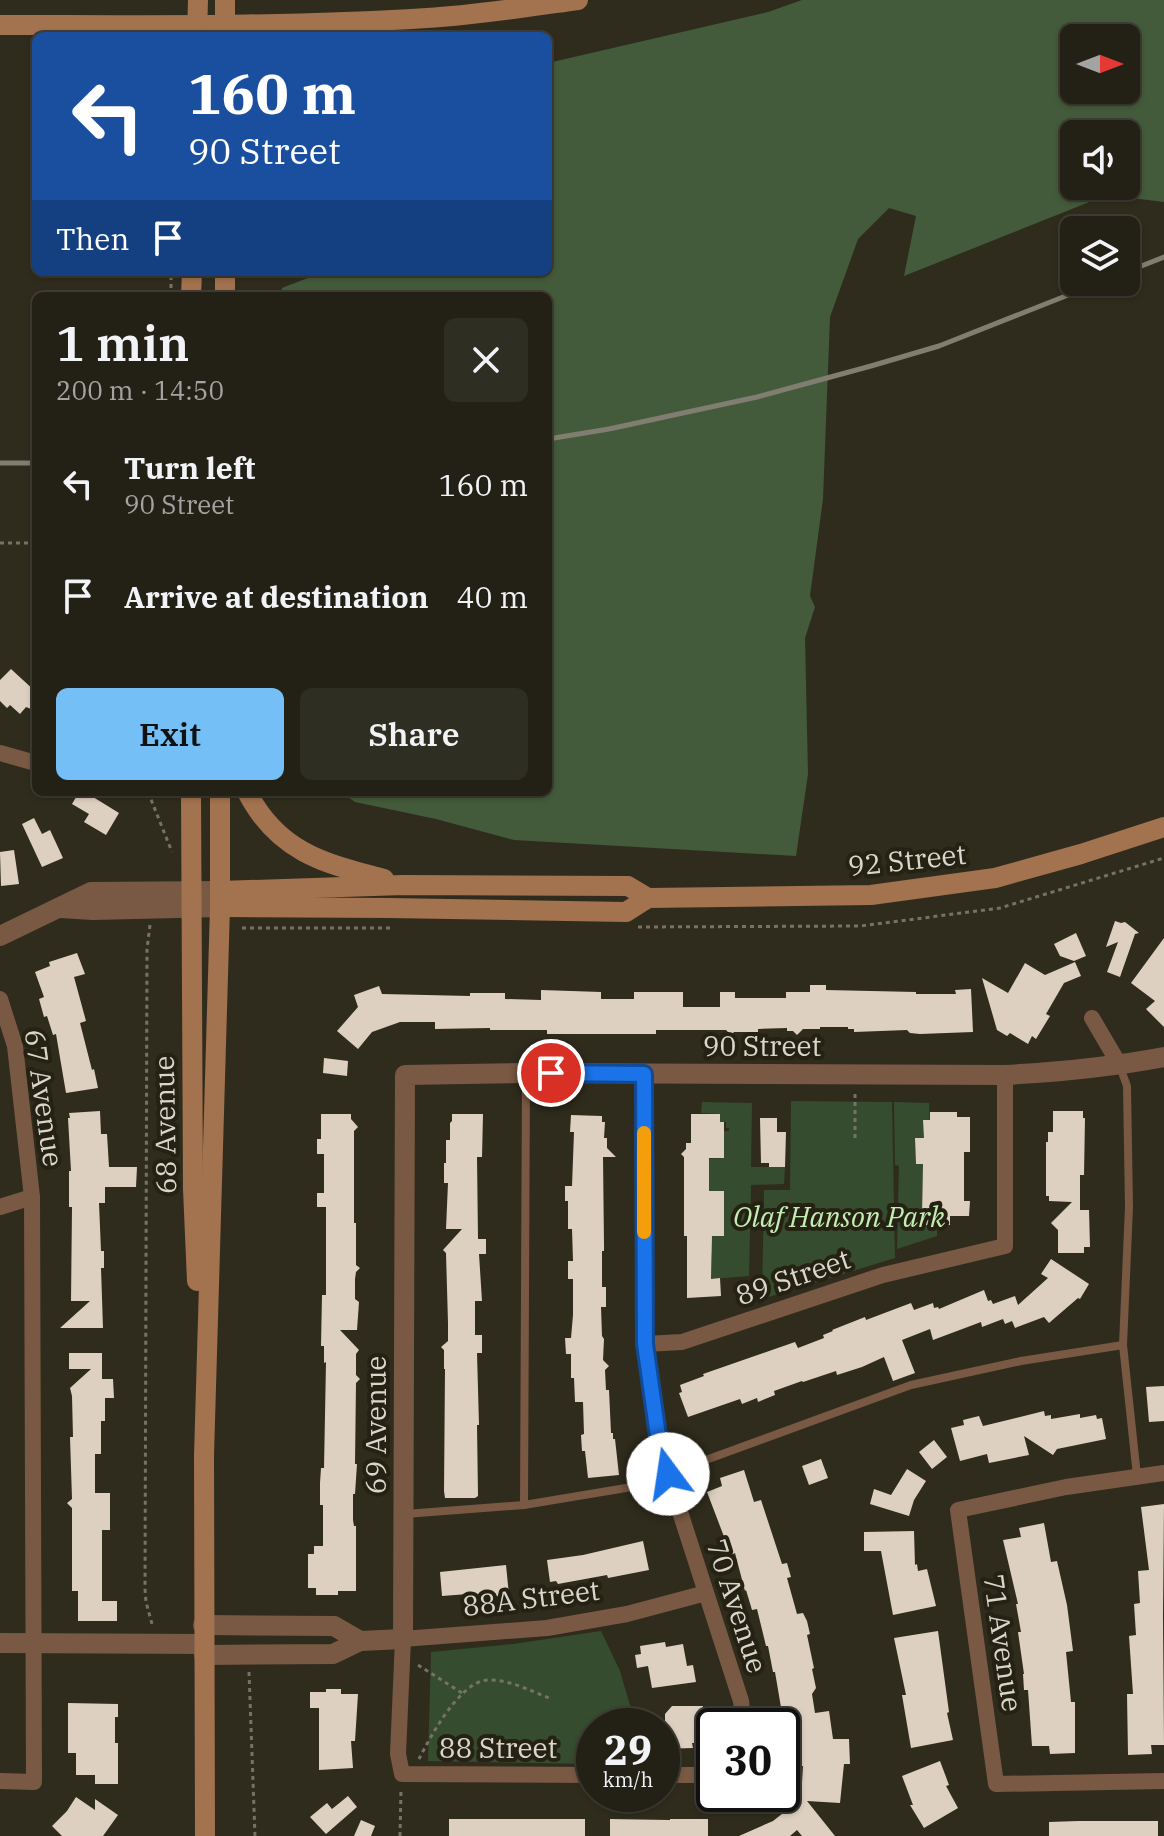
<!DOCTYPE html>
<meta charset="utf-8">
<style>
:root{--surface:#232116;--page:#2f2e23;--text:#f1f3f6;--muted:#a3a3a1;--line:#403e35;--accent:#74c0f6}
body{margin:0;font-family:"IBM Plex Serif",serif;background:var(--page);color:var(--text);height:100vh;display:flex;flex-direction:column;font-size:30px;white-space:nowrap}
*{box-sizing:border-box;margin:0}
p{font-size:26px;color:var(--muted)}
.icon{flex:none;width:44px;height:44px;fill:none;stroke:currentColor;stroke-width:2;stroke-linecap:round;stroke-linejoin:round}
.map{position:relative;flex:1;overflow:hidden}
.details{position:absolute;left:32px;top:292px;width:520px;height:504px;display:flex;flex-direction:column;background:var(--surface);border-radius:12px;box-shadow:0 2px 6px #0004,0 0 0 2px var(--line)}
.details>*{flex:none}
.banner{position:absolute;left:32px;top:32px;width:520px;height:244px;border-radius:12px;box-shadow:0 2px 6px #0004,0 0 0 2px var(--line);background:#1a4fa0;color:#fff;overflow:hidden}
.needle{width:52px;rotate:90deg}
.fabs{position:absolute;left:1060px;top:24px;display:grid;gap:16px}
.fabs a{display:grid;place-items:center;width:80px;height:80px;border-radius:12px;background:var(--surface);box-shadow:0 2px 6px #0004,0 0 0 2px var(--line);font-size:40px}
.speed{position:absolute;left:576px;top:1708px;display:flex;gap:16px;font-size:40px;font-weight:700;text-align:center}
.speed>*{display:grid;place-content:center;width:104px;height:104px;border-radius:50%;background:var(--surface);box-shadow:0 2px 6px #0004,0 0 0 2px var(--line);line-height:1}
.speed small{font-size:20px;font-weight:400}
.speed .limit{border:4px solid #111;border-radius:12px;background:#fff;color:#111}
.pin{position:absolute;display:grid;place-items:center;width:68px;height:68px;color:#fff;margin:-34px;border:4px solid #fff;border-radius:50%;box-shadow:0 2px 8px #0007}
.me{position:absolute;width:88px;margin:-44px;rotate:346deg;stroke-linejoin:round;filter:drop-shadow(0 0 6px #0008)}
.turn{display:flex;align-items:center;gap:28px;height:168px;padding:0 24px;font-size:36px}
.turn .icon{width:104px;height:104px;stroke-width:2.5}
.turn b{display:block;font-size:56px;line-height:68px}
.then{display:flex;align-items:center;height:76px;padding:0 24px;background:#0003;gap:16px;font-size:30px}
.round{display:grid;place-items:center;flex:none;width:84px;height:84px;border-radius:12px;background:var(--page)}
.overview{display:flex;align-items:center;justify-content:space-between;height:136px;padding:0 24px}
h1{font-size:48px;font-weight:600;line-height:60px}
.button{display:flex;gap:16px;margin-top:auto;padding:16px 24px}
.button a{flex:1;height:92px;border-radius:12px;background:var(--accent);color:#111;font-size:32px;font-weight:600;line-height:92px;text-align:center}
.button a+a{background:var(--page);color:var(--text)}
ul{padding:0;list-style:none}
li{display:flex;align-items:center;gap:24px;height:112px;padding:0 24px}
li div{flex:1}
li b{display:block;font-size:30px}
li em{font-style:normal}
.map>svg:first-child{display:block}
</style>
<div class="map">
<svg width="1164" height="1836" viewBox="0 0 1164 1836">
<rect width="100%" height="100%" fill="#2f2c1d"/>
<g fill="#364c2e">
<path d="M791,1101L892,1102L895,1258L762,1299L764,1190H790Z"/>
<path d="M702,1102L752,1103L751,1167H785L784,1184L751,1185L749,1276L711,1279L712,1254L696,1253L713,1233L714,1236H724L709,1194L701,1179H709V1165L699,1159L724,1158V1144L700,1131H729V1128H726V1122H720V1114L701,1113Z"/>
<path d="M894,1102L929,1103L930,1138H915L916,1164H923V1168L922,1215H926V1224L937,1225V1236L897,1249L899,1166L895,1165Z"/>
<path d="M601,1631L620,1671L636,1726H594V1764L428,1761L431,1652L513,1644Z"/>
</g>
<path fill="#435b3a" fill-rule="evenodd" d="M802,0H1164V202L1107,195L904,276L916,216L889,208L858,239L830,317L823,499L810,596L815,607L805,638L808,774L796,856L514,840L436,819L355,802L341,792H548V296H281L282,288L323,272H548V63L768,12ZM1074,38H1126V90H1074ZM1074,134H1126V186H1074Z"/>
<g fill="#ddd0c1">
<path d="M11,669L36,692V711L26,707L20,714L10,705L7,708L0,701V680Z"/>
<path d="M79,792H85L119,813L106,835L84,822L89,814L72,804Z"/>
<path d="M34,818L42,834L50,830L63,858L42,867L22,824Z"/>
<path d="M14,850L19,884L1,886L0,852Z"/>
<path d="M1115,921L1121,923L1125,922L1139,933L1135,934L1120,977L1107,972L1118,942L1106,947Z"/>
<path d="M1076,933L1086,956L1074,961L1060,956L1054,944Z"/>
<path d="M1164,938V1027L1146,1009L1155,1001L1131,983Z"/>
<path d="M77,953L85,974L74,977L86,1021L80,1023L92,1070L94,1069L98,1088L66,1093L56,1034L53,1035L47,1016L44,1017L39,999L44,997L35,972L50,966L49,962Z"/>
<path d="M1075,962L1081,976L1064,983L1046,1014L1050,1016L1036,1039L1032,1036L1028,1044L1010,1033L1007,1036L997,1030L982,978L1008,993L1025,963L1045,975Z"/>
<path d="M810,985H826V990L916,992V994H956L955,990L971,989L973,1032L920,1034L910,1033L907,1030L854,1032V1029H848V1027H820V1029H803L797,1035L793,1031H787V1028L758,1029V1032H734L731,1035L726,1030H656V1034H547V1030H490V1028L435,1029V1022H400L372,1032L358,1049L337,1031L358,1007L354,995L379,986L382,994L470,996V993H505V999L541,1000V990L601,992V999H634V992H683V1007H720V992H735V998H786V992H810Z"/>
<path d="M324,1058L348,1061L347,1076L323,1073Z"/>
<path d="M100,1111L101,1134H107L109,1167H137L136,1187H105V1203H99L101,1251H104V1268H101L103,1328H60L90,1301H71L72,1207H69V1171H71L68,1118H70L69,1113Z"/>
<path d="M1053,1111H1083V1118H1085L1084,1175H1080V1210H1089L1090,1247H1084V1253H1058V1230L1051,1223L1072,1202L1049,1201V1196H1046V1142H1048V1132H1053Z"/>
<path d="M930,1112H957V1117H970V1152H964V1201H970L969,1216H950V1225H926V1215H922L923,1164H916L915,1138H924L923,1120H930Z"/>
<path d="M321,1114H351V1119L358,1127L354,1131V1223H356V1265L360,1268L356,1272L355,1279V1299L359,1302L357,1330H340L359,1350L356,1354V1375L360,1379L356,1383L355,1464H357L355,1494H353V1520L354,1526H356V1591H338V1595H316V1588H308V1554H314V1546H323V1505H320V1483L321,1468H324L326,1362L324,1363V1346H321L322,1295H326V1207H317V1193H324V1154H317V1139H321Z"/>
<path d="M452,1114H483L482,1157H477L478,1239H486V1254H479L482,1301H475V1335H482V1353H477L479,1425H477L478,1496L475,1498H445L444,1491L445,1369H444V1350L441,1347L448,1341V1323L446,1253L443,1250L462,1229H446L448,1183H444V1163H446V1140H450V1123L452,1121Z"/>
<path d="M691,1114H720V1122H724V1158H709V1191H724V1236H712L711,1279L720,1278L721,1296L687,1298V1236H684V1157L681,1154L686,1149V1143H691Z"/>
<path d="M571,1115L602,1116V1122H605L604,1138H607V1148L616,1157H603L604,1245V1251H602V1287H606V1307H601L602,1336L604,1339L603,1360L609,1366L605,1370L606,1390H609L611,1433H613V1439H615L619,1475L588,1478L585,1451H582L581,1435L584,1434L583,1402H575L574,1378H571V1354H566L565,1338H571L573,1315V1279H568V1261H573L572,1229H568V1201H565V1186H572L574,1132H570Z"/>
<path d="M760,1118H777V1132H786L785,1167H769V1163H761Z"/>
<path d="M1051,1259L1089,1284L1080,1299L1078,1298L1049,1323L1044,1317L1015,1328L1012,1321L1005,1324L1003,1319L982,1327L981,1322L933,1340L930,1329L902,1340L915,1373L893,1381L884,1357L862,1367L837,1375L836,1371L803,1382L802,1381L774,1391L775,1395L758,1402L757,1398L742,1404L740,1399L688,1417L679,1393L682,1392L680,1385L704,1376L703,1374L795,1342L798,1348L824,1338L823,1335L833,1331L832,1330L865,1317L866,1320L911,1303L914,1310L933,1303L934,1308L938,1307L939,1309L984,1290L988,1301L991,1300L993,1304L1015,1296L1018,1305L1048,1278L1041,1274Z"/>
<path d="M69,1353H102V1379H113L114,1398H105V1421H101V1454H95V1493H110V1530H102V1601H117V1621H78V1591H72V1508L67,1503L72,1499L70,1437H73L72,1396L70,1388L91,1369H69Z"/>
<path d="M1164,1386V1421L1149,1422L1146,1387Z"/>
<path d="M1044,1411L1045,1416L1051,1415V1419L1080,1414V1418L1096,1415L1097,1419L1102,1418L1106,1439L1057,1449L1053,1455L1024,1436L1029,1455L989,1463L987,1454L960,1461L951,1428L964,1425L963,1420L979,1416L983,1426Z"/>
<path d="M934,1440L947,1457L932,1469L919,1452Z"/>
<path d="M821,1459L828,1478L809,1485L802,1466Z"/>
<path d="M907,1469L926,1481L914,1500L909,1516L870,1504L874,1489L891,1495Z"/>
<path d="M744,1470L754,1502L761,1500L782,1564L787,1563L791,1577L787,1578L797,1614L803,1613L807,1621L810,1634L807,1635L814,1668L812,1669L816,1688L812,1694L815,1713L829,1711L833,1739H849L850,1764H844L840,1803L807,1801L835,1836H802L797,1830L790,1836H739L773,1821L801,1799L803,1766H799V1729L785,1731L775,1672H773L768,1646H766L757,1609L752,1610L746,1590L745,1591L735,1553L731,1555L707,1492L722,1486L720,1478Z"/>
<path d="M1164,1504L1163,1616L1164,1745H1151L1152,1754L1128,1755L1127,1694H1133L1129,1636L1136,1635L1134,1604L1140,1603L1138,1571L1149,1570L1141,1507Z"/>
<path d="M1044,1523L1051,1562L1057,1561L1067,1605L1073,1651L1066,1652L1071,1702H1075V1753L1050,1754L1049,1746H1032L1028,1690H1024L1023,1674H1024L1018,1632H1021L1016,1604H1018L1003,1540L1021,1537L1019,1528Z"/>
<path d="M914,1531L915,1565L917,1564L918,1571L927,1569L936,1606L893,1615L881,1551H864V1532Z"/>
<path d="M643,1541L649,1570L608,1578L607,1575L558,1584L556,1581L550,1582L547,1560L583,1555Z"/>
<path d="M506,1565L509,1595L468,1599V1594L442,1596L440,1572Z"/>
<path d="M938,1631L949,1712L947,1713L953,1740L911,1748L902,1695H906L894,1638Z"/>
<path d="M665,1642L666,1647L683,1644L687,1666L693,1665L696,1682L652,1688L648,1666L637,1668L635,1655L641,1654L640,1646Z"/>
<path d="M326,1689H341V1694H358L355,1741H351L353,1768L319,1770V1708H310V1692H326Z"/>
<path d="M68,1703L118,1704V1717H115V1743H118V1784H95V1775H76V1753H68Z"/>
<path d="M672,1706H703V1723L709,1722L710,1743H692L693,1748L662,1749V1725L665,1724V1714Z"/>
<path d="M940,1761L949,1785L946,1786L958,1808L924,1828L910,1805H913L902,1776Z"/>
<path d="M348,1796L357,1807L326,1834L310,1817L327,1803L332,1809Z"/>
<path d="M76,1797L95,1810V1799L118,1815L103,1836H62L52,1826L67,1811Z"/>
<rect x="449" y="1819" width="136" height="17"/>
<path d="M610,1819L670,1820V1819H708V1836H610Z"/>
<path d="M361,1820L375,1826L371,1836H354Z"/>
<path d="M1078,1821H1158V1836H1049V1822Z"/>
</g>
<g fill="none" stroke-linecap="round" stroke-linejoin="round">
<g stroke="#767366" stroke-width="3" stroke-dasharray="4 4" stroke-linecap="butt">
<path d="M171,296V272"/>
<path d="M0,543H36"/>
<path d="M149,792L152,802L172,852"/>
<path d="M150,925L147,949L145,1589L146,1602L152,1624"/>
<path d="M638,927L861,926L1000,908L1164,858"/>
<path d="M242,928H390"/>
<path d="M855,1138V1094"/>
<path d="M418,1665L462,1693"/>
<path d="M249,1672L255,1836"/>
<path d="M419,1759C430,1737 457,1688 482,1681C502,1676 531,1691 549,1698"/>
<path d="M400,1836L401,1790"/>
</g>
<g stroke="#795943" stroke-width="8">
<path d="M1119,1064L1127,1086L1129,1207L1123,1345"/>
<path d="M524,1505L526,1074"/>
<path d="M405,1514L524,1505L632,1487L911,1385L1021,1361L1123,1345L1137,1476"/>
</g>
<g stroke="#795943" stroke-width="16">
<path d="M0,753L32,762"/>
<path d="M0,999L15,1046L32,1197L34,1782L0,1781"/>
<path d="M1092,1018L1119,1064"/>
<path d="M644,1074L645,1344L660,1450L741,1701L744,1726"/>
<path d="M0,1207L32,1197"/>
<path d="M645,1344L682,1342L883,1275L1005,1246V1075"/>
<path d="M1164,1473L1066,1487L958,1510L996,1784L1164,1781"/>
<path d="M594,1775L402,1774L398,1754L403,1639L547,1628L627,1614L706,1593"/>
<path d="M662,1775H714"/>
</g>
<g stroke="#795943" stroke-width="20">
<path d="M60,908L93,910L220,907"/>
<path d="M0,936L91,892L220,891"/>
<path d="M203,1625L334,1626L360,1641"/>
<path d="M0,1643L203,1644"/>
<path d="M204,1655L333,1654L360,1641L403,1639L405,1075L526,1073L1005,1075C1058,1072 1111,1067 1164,1057"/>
</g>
<g stroke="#a3724e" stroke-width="20">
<path d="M225,0V36"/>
<path d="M0,25C142,25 285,27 427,18C477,15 528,7 578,0"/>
<path d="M197,36L198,0"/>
<path d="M191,296L192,272"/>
<path d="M225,296V272"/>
<path d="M191,792L193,1189L197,1281"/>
<path d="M247,792C278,852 323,863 384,879"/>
<path d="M220,891L403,885L628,886L648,898"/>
<path d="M220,907L389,908L626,912L648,898L871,895L995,878L1081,854L1164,827"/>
<path d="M205,1836L204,1456L220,907V792"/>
</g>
<g stroke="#807e71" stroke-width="5">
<path d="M1126,272L1164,257"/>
<path d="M548,439L609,429L757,397L871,366L939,346L1101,282"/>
<path d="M0,463H36"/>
</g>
</g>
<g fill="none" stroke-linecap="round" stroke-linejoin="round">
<g stroke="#114b97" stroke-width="20">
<path id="route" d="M551,1073L644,1074L645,1344L660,1450L668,1474"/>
</g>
<use href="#route" stroke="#1a73e8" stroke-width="14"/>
<path stroke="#f59e0b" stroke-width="14" d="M644,1133V1232"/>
</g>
<g text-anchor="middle" stroke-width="8" stroke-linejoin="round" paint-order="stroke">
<g font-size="28" fill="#d9d7cd" stroke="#252213">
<text transform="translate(907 860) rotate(-6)" y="10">92 Street</text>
<text x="762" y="1056">90 Street</text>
<text transform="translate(44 1098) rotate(82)" y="10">67 Avenue</text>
<text transform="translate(165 1125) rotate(-91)" y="10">68 Avenue</text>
<text transform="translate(793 1277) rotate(-19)" y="10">89 Street</text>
<text transform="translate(376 1425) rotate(-90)" y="10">69 Avenue</text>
<text transform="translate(531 1598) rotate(-7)" y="10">88A Street</text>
<text transform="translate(737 1606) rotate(72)" y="10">70 Avenue</text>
<text transform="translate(1003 1643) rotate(82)" y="10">71 Avenue</text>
<text x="498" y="1758">88 Street</text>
</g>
<g font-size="28" font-style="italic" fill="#c3eeb4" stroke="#252213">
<text x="839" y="1227">Olaf Hanson Park</text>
</g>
</g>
</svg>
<div class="fabs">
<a><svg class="needle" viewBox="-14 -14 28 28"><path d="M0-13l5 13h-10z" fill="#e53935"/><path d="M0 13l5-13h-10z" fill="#a3a3a1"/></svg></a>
<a><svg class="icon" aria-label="sound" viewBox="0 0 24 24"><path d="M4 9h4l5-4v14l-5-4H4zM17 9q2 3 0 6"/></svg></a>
<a><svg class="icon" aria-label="layers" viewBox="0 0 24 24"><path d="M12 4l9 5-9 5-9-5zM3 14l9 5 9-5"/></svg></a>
</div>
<div class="speed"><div>29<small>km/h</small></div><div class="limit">30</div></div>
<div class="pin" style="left:551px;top:1073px;background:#d93025"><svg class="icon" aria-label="arrive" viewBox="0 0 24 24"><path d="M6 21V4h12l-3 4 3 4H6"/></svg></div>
<svg class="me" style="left:668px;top:1474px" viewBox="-20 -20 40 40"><circle r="19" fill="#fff"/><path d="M0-13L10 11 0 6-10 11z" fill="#1a73e8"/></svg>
<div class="banner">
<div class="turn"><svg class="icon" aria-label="left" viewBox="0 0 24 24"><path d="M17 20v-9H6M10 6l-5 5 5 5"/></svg><div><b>160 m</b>90 Street</div></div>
<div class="then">Then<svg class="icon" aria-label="arrive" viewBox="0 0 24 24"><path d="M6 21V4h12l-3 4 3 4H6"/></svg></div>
</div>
<section class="details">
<div class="overview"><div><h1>1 min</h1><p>200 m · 14:50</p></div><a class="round"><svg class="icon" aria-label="close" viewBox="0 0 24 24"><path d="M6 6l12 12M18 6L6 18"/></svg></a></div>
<ul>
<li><svg class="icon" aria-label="left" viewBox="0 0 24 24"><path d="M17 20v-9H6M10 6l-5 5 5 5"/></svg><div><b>Turn left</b><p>90 Street</p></div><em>160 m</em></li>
<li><svg class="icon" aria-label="arrive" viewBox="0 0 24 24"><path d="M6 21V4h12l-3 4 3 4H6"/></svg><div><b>Arrive at destination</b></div><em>40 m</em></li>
</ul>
<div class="button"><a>Exit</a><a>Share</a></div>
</section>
</div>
